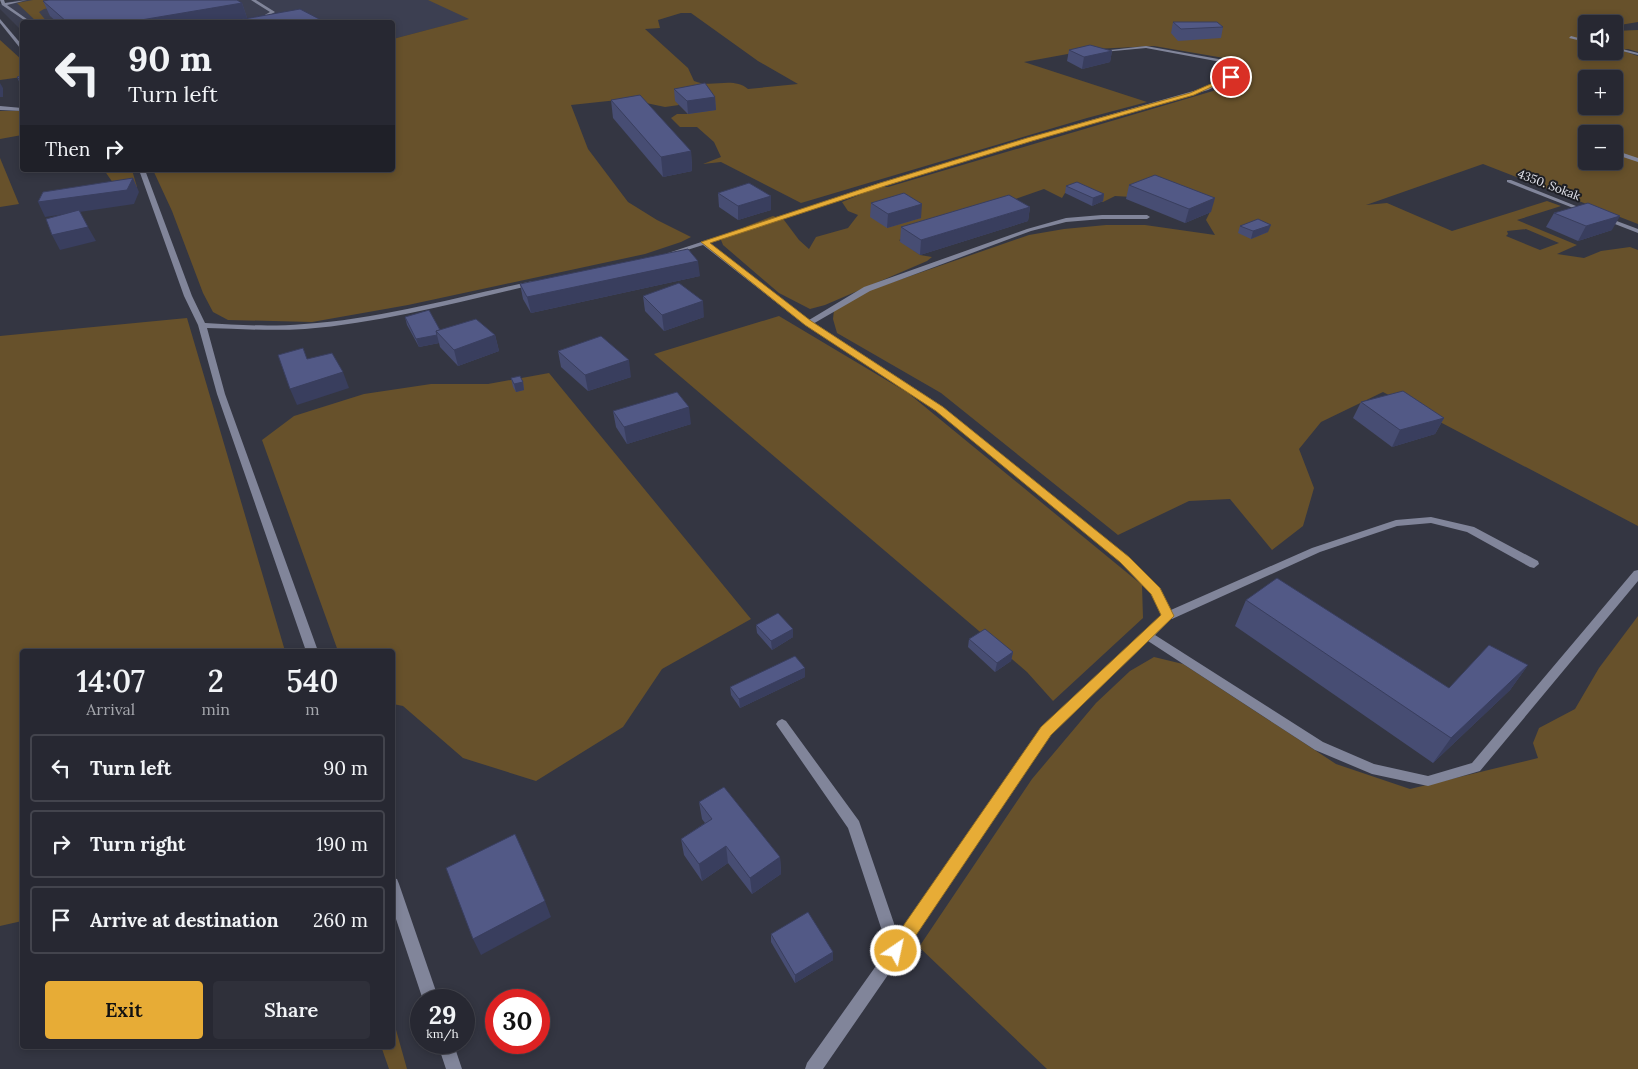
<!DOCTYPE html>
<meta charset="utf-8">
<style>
:root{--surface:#272832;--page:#2f303a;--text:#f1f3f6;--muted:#a4a6ac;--line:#43444d;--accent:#e7ac36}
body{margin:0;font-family:Lora,serif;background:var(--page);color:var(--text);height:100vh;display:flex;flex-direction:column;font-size:19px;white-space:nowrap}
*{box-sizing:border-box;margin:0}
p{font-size:16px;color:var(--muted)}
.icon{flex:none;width:28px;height:28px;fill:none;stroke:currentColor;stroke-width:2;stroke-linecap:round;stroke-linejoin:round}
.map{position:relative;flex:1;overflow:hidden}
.details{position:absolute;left:20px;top:649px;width:375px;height:400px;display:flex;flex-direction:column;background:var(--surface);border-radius:5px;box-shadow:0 2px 8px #0003,0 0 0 1px var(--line)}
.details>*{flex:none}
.banner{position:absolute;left:20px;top:20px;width:375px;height:152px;border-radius:5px;box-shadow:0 2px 8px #0003,0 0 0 1px var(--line);background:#272832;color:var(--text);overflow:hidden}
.fabs{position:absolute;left:1578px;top:15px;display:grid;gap:10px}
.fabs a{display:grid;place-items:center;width:45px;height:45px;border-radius:5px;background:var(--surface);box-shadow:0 2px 8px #0003,0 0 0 1px var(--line);font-size:25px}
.speed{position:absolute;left:410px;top:989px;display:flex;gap:10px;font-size:25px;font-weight:700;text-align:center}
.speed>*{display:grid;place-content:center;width:65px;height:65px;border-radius:50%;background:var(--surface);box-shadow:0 2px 8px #0003,0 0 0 1px var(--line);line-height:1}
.speed small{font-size:12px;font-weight:400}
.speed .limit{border:8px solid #d22;background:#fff;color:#111}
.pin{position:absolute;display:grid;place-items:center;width:42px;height:42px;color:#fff;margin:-21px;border:2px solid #fff;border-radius:50%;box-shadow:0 1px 5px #0007}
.me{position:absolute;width:55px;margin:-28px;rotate:34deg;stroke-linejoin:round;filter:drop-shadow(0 0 4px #0008)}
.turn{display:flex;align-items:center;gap:18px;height:105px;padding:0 25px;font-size:22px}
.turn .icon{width:65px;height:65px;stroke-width:2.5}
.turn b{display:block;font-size:35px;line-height:42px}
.then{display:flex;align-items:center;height:48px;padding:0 25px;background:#0003;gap:10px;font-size:19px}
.eta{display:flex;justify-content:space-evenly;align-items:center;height:85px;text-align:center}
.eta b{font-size:30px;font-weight:600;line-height:35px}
.button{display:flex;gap:10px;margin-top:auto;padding:10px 25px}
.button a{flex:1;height:58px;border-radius:5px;background:var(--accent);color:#111;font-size:20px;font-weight:600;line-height:58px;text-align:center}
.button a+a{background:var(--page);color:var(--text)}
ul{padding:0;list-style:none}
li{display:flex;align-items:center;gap:15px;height:68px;margin:0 10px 8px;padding:0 15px;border:2px solid var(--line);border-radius:5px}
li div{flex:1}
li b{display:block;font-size:19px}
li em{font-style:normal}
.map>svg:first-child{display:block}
</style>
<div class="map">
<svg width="1638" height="1069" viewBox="0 0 1638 1069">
<rect width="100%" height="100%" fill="#343642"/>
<path fill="#3c3f51" d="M18,0H457L470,19L393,39L392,22H22V31L0,9V4Z"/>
<g fill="#67512b" fill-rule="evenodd">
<path d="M33,0H93L44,9L39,12L47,22H37L17,3Z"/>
<path d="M428,0H1638V22L1614,26V24H1586V51H1614V31L1638,30V52L1628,49L1620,50L1638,56V224L1483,164L1366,205L1387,203L1452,231L1547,201L1561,206L1517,220L1577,245L1557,254L1584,258L1601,251L1630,247L1638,250V526L1383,392L1321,422L1299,449L1314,488L1303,526L1272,550L1230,499L1189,501L1118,535L941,393L837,333L833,319L834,310L870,290L1029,235L1064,229L1106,225H1145L1215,235L1206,220L1210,212L1132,197L1115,196L1103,202L1076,190L1065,193L1062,198L1044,189L899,240L920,255L932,257L927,261L825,305L810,309L779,293L723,245L721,240L747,226L773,216L784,220L799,240L809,249L816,237L848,228L858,215L848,211L842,202L879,187H888L1213,91L1242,74L1236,64L1224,58L1154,46L1095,49L1024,62L1147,102L1087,118L801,203L721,162L703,164L721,157L714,142L697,127H680L671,118L677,114H688L676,101L679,105L665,107L627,99L571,105L588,149L628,202L657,220L691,237L681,242L645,254L408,305L312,322L228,320L213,312L203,293L172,211L153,170H392L393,39L469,19ZM681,13H691L758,61L798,84L748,89C732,76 712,89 694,81L688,68L645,29L660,28L658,20ZM1586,79H1614V106H1586ZM1586,134H1614V161H1586ZM1526,229L1559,243L1540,250L1506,236L1508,234L1507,231Z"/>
<path d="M0,40L22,60V77L0,80Z"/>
<path d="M0,111H22V135L0,139Z"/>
<path d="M0,158L19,204L0,207Z"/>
<path d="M104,170H132L137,187L118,190Z"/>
<path d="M779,316L908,393L1142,585L1143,618L1053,701L1027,672L654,354Z"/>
<path d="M187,318L285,651H22V921L0,926V336Z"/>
<path d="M549,373L751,619L662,669L623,727L536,781L463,758L403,706L393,704L392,651H338L262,440L294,416L364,394L431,384H488Z"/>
<path d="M1638,616V1069H1047L919,947L1032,779L1096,703L1130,671L1154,657L1183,664L1336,764L1410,789L1538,758L1533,743L1539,728L1575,709L1599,668Z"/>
<path d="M393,1019L407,1069H389L381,1046H392Z"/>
</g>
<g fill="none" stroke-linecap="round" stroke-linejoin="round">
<g fill="#81859a" fill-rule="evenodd">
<path d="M0,0H4L5,3L27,0L7,5L31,22H27L2,5Z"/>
<path d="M251,0H256L275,12L265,18L233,22L235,21L263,16L270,12Z"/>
<path d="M1102,215H1147L1150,217L1147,219H1102L1066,222L1031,231L870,291L811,325H805L804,323L864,287L1027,229L1066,218Z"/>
<path d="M1431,517L1474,527L1538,561L1539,564L1534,568L1530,567L1467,532L1431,523L1397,526L1320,552L1172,619H1164L1163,616L1164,613L1312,548L1396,520Z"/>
</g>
<g fill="#81859a" fill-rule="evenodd">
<path d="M0,19L22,45V48H20L0,23Z"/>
<path d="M1571,36L1586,40V42L1569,38Z"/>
<path d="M1146,46L1224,60L1231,64L1236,72L1233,78L1208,90L1032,140L884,185L709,243L811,321L943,407L1128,557L1159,588L1173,616L1155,635L1323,742L1374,764L1428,776L1472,763L1634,571L1638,570V581L1480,771L1428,786L1372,774L1315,750L1148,641L1050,735L901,956L823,1069H805L807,1063L888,949L848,828L778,727L776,724L778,721L782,719L786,721L859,821L898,935L1042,727L1162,615L1151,593L1120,561L937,411L805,325L703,245L665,257L662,255L880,183L1028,138L1204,88L1229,76L1232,72L1227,66L1221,62L1146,48L1103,52L1101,51Z"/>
<path d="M1614,47L1638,53V55L1614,49Z"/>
<path d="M0,106L22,108V111L0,110Z"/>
<path d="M1614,150L1638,158V162L1614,154Z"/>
<path d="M139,170H145L192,296L205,323C238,325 271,327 304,324C381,319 457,297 533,281L537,283L533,285C458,302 382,323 305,329C272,331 239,329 207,328L225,394L318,651H306L217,394L198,325L184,296Z"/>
<path d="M1507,180H1511L1591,212L1586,213L1507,182Z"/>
<path d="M1602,217H1606L1638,229V233L1602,219Z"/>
<path d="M392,878L397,879L399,884L439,1000H423L392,907Z"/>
<path d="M437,1042H453L462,1069H446Z"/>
</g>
</g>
<g fill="#474d73">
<path d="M43,1L242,3L247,18L225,22H57L50,16Z"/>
<path d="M1173,22L1223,27L1221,38L1178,41L1171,33Z"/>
<path d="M1069,50L1112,51L1110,62L1082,69L1067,61Z"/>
<path d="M22,76V88L17,77Z"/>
<path d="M674,89L715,97L716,110L688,114L675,101Z"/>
<path d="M611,100L691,151L692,171L663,177L613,118Z"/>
<path d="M1129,185L1211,212L1185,223L1126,199Z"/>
<path d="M1066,186L1104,194L1103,201L1092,206L1065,193Z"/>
<path d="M718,193L771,196V210L738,220L719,207Z"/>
<path d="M871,203L921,218L887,228L870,217Z"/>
<path d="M1030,207L1028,221L920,255L900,242L901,227Z"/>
<path d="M1554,213L1612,230L1578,241L1546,227Z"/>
<path d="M1240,226L1268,232L1251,239L1238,233Z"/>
<path d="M700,276L531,313L523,299L520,284Z"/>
<path d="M643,296L704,317L664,331L645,311Z"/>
<path d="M405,317L440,330L495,335L499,351L458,366L440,347L439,343L419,347L407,325Z"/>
<path d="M558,351L631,377L588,391L561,367Z"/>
<path d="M511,378L523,382L524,390L516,392L513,387Z"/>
<path d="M1361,402L1444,418L1435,434L1392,447L1353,418Z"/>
<path d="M613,411L691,424L627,444L616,427Z"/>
<path d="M1246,600L1449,688L1528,665L1510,690L1433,763L1235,626Z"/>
<path d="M756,625L793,637L772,650L757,633Z"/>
<path d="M969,639L1013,652L1011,661L995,672L968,647Z"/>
<path d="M805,677L740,708L731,695L730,687Z"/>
<path d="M699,802L780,857L781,874L752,894L728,863L702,881L684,855L681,839L705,823L702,819Z"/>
<path d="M771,934L833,952V960L795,983L771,942Z"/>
</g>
<g fill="#393e5e">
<path d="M242,3L247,18L225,22H129Z"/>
<path d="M1112,51L1110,62L1082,69L1084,57Z"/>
<path d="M0,83L3,88V97H0Z"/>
<path d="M715,97L716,110L688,114L687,101Z"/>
<path d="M691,151L692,171L663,177L661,157Z"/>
<path d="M133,178L139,192L134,204L45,217L38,202Z"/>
<path d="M1104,194L1103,201L1092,206L1093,198Z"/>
<path d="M771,196V210L738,220V206Z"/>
<path d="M1215,198L1211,212L1185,223L1189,209Z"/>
<path d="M922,204L921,218L887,228L888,214Z"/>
<path d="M1030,207L1028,221L920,255L921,240Z"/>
<path d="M1620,216L1612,230L1578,241L1586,226Z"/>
<path d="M1271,225L1268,232L1251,239L1253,231Z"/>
<path d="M88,227L96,241L60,250L52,235Z"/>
<path d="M698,261L700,276L531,313L527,297Z"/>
<path d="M703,301L704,317L664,331L662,315Z"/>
<path d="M437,335L439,343L419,347L416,339Z"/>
<path d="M495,335L499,351L458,366L454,350Z"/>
<path d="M629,360L631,377L588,391L585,375Z"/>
<path d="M343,372L349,388L297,405L290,389Z"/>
<path d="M523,382L524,390L516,392L514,384Z"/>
<path d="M689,407L691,424L627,444L624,427Z"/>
<path d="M1444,418L1435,434L1392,447L1400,430Z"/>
<path d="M793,629V637L772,650L771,641Z"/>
<path d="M1013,652L1011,661L995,672L997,663Z"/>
<path d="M1528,665L1510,690L1433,763L1451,738Z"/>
<path d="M805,668V677L740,708L739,699Z"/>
<path d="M726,846L728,863L702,881L699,864Z"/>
<path d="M780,857L781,874L752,894L750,878Z"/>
<path d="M545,901L551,917L481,955L473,939Z"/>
<path d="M833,952V960L795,983V975Z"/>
</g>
<g fill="#525986" stroke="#393e5e">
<path d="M49,0H237L242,3L129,22H67L43,1Z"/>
<path d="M300,9L325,22H228Z"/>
<path d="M1173,22H1217L1223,27L1181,29Z"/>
<path d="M1090,45L1112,51L1084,57L1069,50Z"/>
<path d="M22,76V82L17,77Z"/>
<path d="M705,83L715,97L687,101L674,89Z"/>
<path d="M640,95L691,151L661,157L611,100Z"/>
<path d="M1155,175L1215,198L1189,209L1129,185Z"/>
<path d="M133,178L127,190L38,202L43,192Z"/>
<path d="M1077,182L1104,194L1093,198L1066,186Z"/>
<path d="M749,183L771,196L738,206L718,193Z"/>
<path d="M904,193L922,204L888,214L871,203Z"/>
<path d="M1009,195L1030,207L921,240L901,227Z"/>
<path d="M1588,203L1620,216L1586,226L1554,213Z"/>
<path d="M79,210L88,227L52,235L46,219Z"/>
<path d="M1258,219L1271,225L1253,231L1240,226Z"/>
<path d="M688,249L698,261L527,297L520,284Z"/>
<path d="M679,283L703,301L662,315L643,296Z"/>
<path d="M429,310L440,330L436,331L437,335L416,339L405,317Z"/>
<path d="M476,319L495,335L454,350L436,331Z"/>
<path d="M601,336L629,360L585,375L558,351Z"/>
<path d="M303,348L307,359L332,353L343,372L290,389L278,355Z"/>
<path d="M520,376L523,382L514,384L511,378Z"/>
<path d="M1403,391L1444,418L1400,430L1361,402Z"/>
<path d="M677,392L689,407L624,427L613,411Z"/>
<path d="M1277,578L1449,688L1489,645L1528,665L1451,738L1246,600Z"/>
<path d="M778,613L793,629L771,641L756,625Z"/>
<path d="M985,629L1013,652L997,663L969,639Z"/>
<path d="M795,656L805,668L739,699L730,687Z"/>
<path d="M724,787L780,857L750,878L726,846L699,864L681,839L712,819L699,802Z"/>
<path d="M515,834L545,901L473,939L446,868Z"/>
<path d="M808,912L833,952L795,975L771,934Z"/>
</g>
<path fill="#e7ac36" stroke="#967023" d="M1229,76L1233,77L1194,95L1032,141L885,186L710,243L811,321L943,407L1129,557L1160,588L1174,616L1051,735L902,956L896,959L890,956L887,951L890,945L1041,727L1161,615L1151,594L1120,562L936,411L805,325L701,242L880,183L1027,138L1190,93Z"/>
<g text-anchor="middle" stroke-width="4" stroke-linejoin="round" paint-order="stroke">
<g font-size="12" fill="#e1e2ea" stroke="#1d1e24">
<text transform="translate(1549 185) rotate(21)" y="4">4350. Sokak</text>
</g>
</g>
</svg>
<div class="fabs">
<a><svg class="icon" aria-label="sound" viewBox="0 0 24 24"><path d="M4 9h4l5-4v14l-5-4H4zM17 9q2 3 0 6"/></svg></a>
<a>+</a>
<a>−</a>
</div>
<div class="speed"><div>29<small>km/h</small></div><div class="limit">30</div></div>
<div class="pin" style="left:1231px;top:77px;background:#d93025"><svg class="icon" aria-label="arrive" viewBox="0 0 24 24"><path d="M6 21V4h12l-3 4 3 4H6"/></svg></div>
<svg class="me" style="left:896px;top:951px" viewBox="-20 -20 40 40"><circle r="17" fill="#e7ac36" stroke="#fff" stroke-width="3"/><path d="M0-11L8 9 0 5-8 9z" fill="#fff"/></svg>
<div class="banner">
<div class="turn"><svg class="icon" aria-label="left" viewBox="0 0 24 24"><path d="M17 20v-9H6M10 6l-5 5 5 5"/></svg><div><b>90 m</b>Turn left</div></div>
<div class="then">Then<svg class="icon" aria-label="right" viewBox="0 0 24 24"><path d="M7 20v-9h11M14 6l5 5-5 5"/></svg></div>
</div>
<section class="details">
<div class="eta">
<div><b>14:07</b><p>Arrival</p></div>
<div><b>2</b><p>min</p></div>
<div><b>540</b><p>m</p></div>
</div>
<ul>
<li><svg class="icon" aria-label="left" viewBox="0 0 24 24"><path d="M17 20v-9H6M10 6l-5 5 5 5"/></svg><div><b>Turn left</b></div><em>90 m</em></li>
<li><svg class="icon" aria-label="right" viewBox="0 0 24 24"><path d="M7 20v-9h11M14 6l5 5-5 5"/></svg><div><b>Turn right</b></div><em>190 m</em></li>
<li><svg class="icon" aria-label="arrive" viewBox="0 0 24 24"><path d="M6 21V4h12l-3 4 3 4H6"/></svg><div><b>Arrive at destination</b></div><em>260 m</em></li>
</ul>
<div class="button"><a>Exit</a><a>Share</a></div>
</section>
</div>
